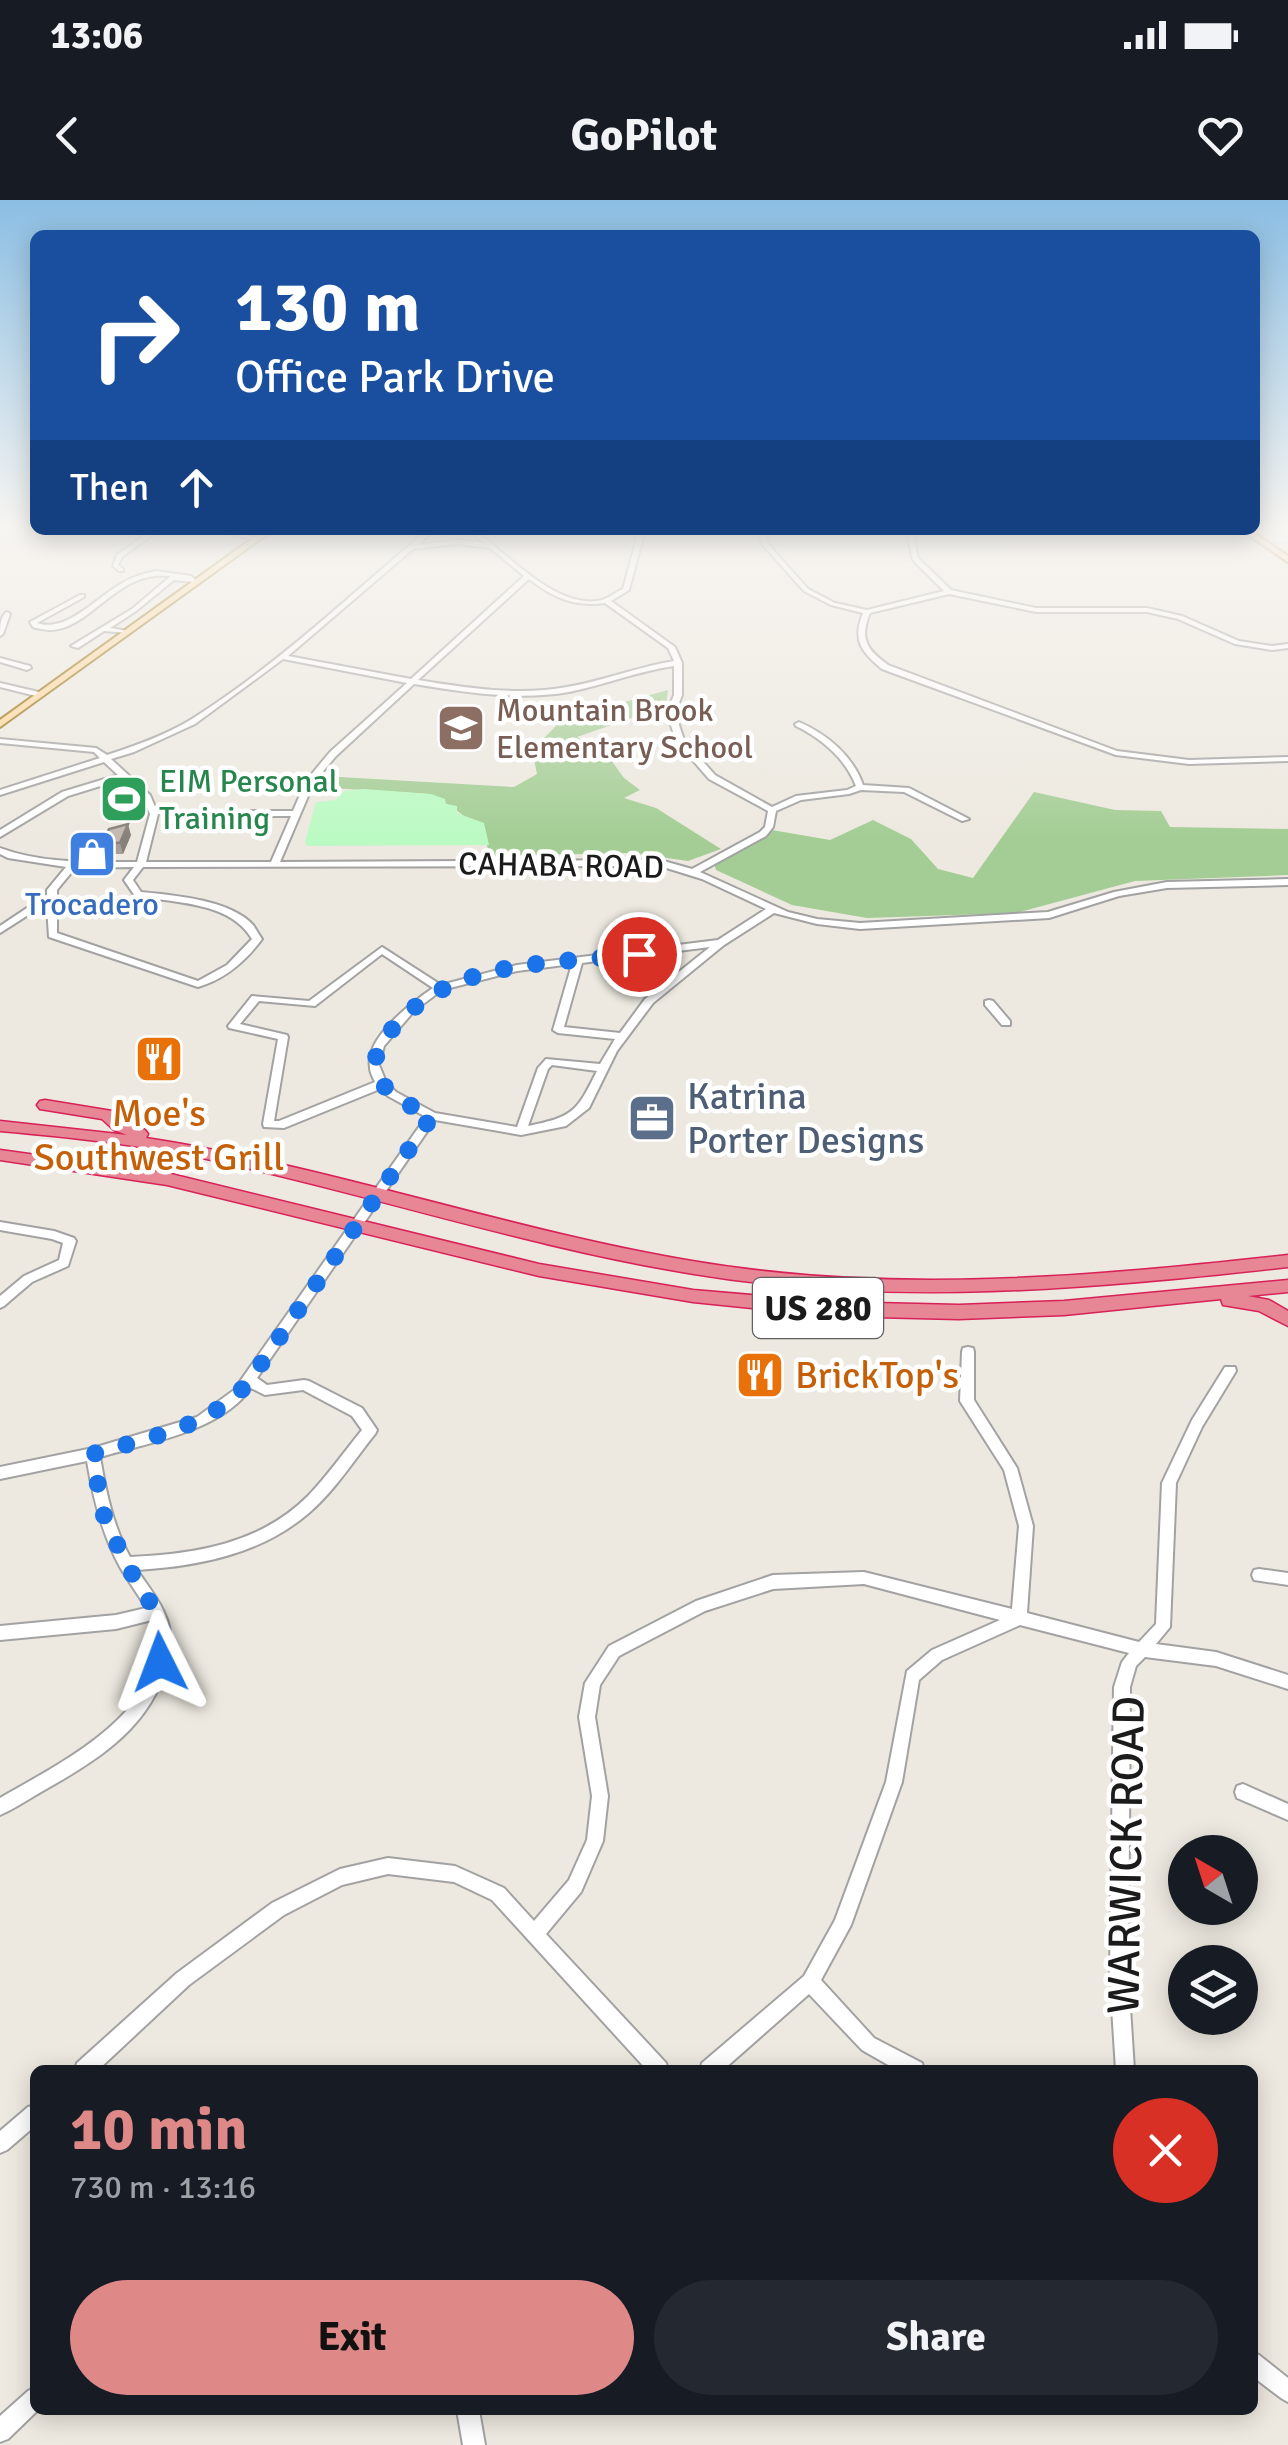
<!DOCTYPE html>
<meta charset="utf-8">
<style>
:root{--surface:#171b24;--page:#242831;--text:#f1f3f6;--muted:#9ea1a6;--accent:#de8987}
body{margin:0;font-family:Signika,sans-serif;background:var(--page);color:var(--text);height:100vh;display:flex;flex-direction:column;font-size:38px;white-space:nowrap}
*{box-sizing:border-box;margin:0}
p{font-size:32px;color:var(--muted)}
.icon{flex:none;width:55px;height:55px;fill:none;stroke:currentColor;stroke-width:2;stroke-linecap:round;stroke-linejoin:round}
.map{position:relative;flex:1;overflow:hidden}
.details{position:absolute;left:30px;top:1865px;width:1228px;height:350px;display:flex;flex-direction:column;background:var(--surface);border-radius:15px;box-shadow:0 5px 25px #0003}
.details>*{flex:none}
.banner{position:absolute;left:30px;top:30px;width:1230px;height:305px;border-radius:15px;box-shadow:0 5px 25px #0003;background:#1a4fa0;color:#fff;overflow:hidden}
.needle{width:65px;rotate:321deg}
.tools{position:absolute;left:1168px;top:1635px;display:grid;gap:20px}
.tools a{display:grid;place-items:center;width:90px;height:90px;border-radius:50%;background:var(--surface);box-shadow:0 5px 25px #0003;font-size:50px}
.pin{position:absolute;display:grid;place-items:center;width:85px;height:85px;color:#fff;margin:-42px;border:5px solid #fff;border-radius:50%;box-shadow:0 2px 10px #0007}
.me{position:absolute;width:110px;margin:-55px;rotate:357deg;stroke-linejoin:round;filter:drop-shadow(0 0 8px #0008)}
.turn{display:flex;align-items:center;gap:35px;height:210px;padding:0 40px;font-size:45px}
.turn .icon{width:130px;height:130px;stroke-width:2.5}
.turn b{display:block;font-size:70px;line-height:85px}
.then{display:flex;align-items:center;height:95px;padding:0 40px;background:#0003;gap:20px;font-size:38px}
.round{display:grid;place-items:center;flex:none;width:105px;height:105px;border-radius:52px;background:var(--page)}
.summary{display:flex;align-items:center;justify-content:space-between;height:170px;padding:0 40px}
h1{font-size:60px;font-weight:800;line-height:75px;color:var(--accent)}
.primary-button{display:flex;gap:20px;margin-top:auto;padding:20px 40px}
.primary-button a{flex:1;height:115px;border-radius:60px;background:var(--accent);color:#111;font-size:40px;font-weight:800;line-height:115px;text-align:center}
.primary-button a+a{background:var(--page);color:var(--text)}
.status{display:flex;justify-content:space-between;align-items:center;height:70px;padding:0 50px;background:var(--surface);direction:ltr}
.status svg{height:28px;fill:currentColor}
header{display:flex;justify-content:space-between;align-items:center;height:130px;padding:0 40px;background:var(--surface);font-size:45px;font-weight:800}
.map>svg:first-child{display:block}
</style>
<div class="status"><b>13:06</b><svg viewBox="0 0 49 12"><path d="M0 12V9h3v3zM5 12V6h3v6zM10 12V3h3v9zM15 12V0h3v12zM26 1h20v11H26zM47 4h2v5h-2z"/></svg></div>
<header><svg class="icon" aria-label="back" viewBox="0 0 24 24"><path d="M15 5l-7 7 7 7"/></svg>GoPilot<svg class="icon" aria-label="heart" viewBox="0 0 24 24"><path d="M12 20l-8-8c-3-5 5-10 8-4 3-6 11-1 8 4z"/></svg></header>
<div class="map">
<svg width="1288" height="2245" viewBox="0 0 1288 2245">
<rect width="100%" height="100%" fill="#ede9e0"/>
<g fill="#a3cd94">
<path d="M668,490L666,506L577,537L611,560L624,578L640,590L624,598L656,608L721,649L688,661L632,653L489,656C489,628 450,605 430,594L314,587L322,576L514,587L537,574L532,550L563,519Z"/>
<path d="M1034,592L1115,610L1161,611L1170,627L1288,629V675L1135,681L1016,713L867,718L792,705L716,670L714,663L753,645L772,630L830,640L873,620L911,639L938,669L973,678Z"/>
</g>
<path fill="#bbfac3" d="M364,589L431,594L445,599L446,604L457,606V613L484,623L489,645L307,646L305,642L316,602L335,600L344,591Z"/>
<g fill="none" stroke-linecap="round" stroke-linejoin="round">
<path stroke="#a0ccdc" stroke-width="2.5" d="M1218,330L1254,341L1288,343"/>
<g stroke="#a2a2a2" stroke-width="4">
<g id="minor">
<path d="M152,330H159L122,357L118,365L123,369V371H119L113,366L117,355Z"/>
<path d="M218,330H228L259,339L256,341Z"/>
<path d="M427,330H434L418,345L457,340L485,343L468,330H475C507,354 558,411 602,400C609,398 616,392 623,389L639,330H645L629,390L611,401L675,447L682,463V495L675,513L684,540L715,575L772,607L796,596L847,590L856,586C845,558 822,539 796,526L795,524L799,522C827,534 853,556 863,585L909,588L969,619L962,621L904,592L861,590L849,594L801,600L776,611L773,627L766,636L700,672L788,712L817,719L860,723L1048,712L1114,692L1167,682L1288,679V685L1167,688L1119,696L1049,718L860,729L817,724L774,713L724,745L653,803L617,851L589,908L566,926L521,935L435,920L257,1178L267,1185L304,1180L309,1181L362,1208L377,1230L375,1234C354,1260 336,1289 310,1312C262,1354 200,1366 137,1370C150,1389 166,1408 170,1431C172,1447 168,1462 163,1477C143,1533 91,1564 41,1592C27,1600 14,1609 0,1615V1598C60,1563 177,1508 152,1420L116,1429L0,1440V1426L116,1415L146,1408C138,1394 128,1381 120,1367C102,1334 93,1298 87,1261L0,1279V1267L93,1248L197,1217L234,1190L426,917L388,896L380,889L284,928L264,927L263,924L278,839L229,828L228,826L252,796L309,801L382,747L441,785L517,765L718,740L766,709L702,679L660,666L143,667L133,680L141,692C173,695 231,700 253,725C254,726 261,738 262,739C245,762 225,779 198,787L49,737L47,706L39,708L0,733V726L33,704L47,701V690L66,667L8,658L0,654V648C43,664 91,662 137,662L150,614L143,598L123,579L68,596L0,637V630L62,592L118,575L104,562L0,595V590L100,558L94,552L0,543V539L96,548L107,555C135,546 166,535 192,519C277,465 351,395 427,330ZM457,344L490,348L524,376L411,479L288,456L413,349ZM529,379C554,398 573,407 605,403L668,448L674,461C637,467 603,481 567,487C518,496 467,488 418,480ZM283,459L407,483L330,552L306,581L293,611H241L240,613L244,616H291L271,662H146L158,614L150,595L111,559L134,552L195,524ZM674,466V495L667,513L676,541L709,579L768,611L765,627L760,632L692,669L660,660L280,662L314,582L336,556L414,484C464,492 518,501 569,492C604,485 638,471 674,466ZM134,667L124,680L135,696C173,703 230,701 252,739L227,765L198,781L57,733V690L75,668ZM710,747L645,799L620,833L564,827L582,763ZM382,754L433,788C411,803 365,838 370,867C370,873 373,877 375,882L279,921H274L288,837L287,835L240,824L259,801L315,806ZM572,764L553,830L558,833L615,839L600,864L546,859L538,868L517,927L435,913L396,892L386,882L379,865L384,846L414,811L442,790L517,771ZM552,865L597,871C577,911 574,917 528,926L548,869ZM251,1188L265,1195L303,1190L352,1216L362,1230C344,1252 328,1275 308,1296C260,1344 195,1354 130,1357C113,1326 106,1292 100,1257C148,1243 221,1231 251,1188Z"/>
<path d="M758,330H764L768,344L808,389L835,403L867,410L944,391L913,360L908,339L914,330H920L914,339L918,358L951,390L1036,408H1147L1182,416L1239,441L1272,446L1288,444V448L1272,450L1235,444L1178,419L1147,412H1036L949,394L870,413C859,439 867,450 888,465L1117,551L1189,560L1288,557V561L1189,564L1116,555L882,469C861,452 852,440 863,413L831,405L804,391L763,345Z"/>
<path d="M156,371L191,376L196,380L193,382L174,380L136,411L110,428L128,431V433L104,431L78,448L71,446L132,409L171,376C116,369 92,430 49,430C47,430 34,428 33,427L30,422L80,395H84V397L37,423C66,433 95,399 119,385C131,377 142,374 156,371Z"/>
<path d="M7,412L10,414L3,434L0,436C0,428 0,416 7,412Z"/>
<path d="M0,458L30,466L31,468L27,470L0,462Z"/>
<path d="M0,483L43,493L44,495L40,497L0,487Z"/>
<path d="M989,800L993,801L1010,821V825H1002L985,805V801Z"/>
<path d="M0,1022L54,1031L74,1038L76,1041L68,1066L32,1082L4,1106L0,1108V1096L24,1076L59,1060L63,1043L52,1039L0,1030Z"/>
<path d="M968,1147L973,1148L974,1152V1200L1017,1268L1033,1326L1027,1413L1139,1442L1156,1424L1162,1283L1192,1220L1225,1167H1235L1236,1171L1202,1227L1176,1283L1170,1427L1156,1444L1216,1452L1288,1475V1489L1216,1466L1145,1457L1136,1466L1130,1487L1128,1776L1134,1870H1116L1110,1776L1114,1487L1122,1462L1129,1453L1020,1425L942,1460L919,1480L902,1582L851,1725L821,1780L874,1838L922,1863L924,1870H897L862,1850L809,1794L723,1870H700L702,1863L804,1776L835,1720L886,1582L907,1471L932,1450L1000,1420L864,1384L773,1389L705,1411L619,1456L600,1485L595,1517L608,1596L603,1641L581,1692L546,1734L666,1863L668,1870H647L492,1700L454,1682L388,1674L342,1685L284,1715L189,1785L98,1870H75L77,1863L177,1773L272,1703L340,1669L388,1658L455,1666L504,1688L534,1721L569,1680L587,1640L592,1596L579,1517L585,1483L609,1446L696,1401L773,1375L864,1372L1012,1409L1019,1326L1004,1270L960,1201L962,1152L963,1148Z"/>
<path d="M1259,1369L1288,1373V1385L1254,1380L1252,1375L1254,1370Z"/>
<path d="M1243,1584L1288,1604V1620L1237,1598L1235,1592L1237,1586Z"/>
<path d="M35,1905V1926L7,1950L0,1953V1931L28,1907Z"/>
<path d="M1252,2152L1259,2155L1288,2178V2202L1281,2198L1252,2176Z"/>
<path d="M35,2187V2210H38L8,2239L0,2242V2216L28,2191Z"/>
<path d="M457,2210H479L485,2245H463Z"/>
</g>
</g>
<g stroke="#936800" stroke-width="4">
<g id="major">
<path d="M264,330H273L0,527V520Z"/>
<path d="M1241,330H1250L1288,356V362Z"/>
</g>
</g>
<g stroke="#d82158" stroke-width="3">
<g id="highway">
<path d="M45,900L112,911L124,922L145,930L148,934L146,938C330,966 508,1030 692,1061C890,1095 1090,1077 1288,1055V1067C1090,1089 892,1107 694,1074C527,1047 367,993 202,958C135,944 68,937 0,931V921L127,935L114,930L102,919L40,909L37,905L40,901Z"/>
<path d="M0,950L167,973L539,1064L693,1090L832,1102L959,1105L1064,1101L1288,1080V1092L1248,1096L1269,1100L1288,1111V1126L1259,1111L1223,1105L1221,1099L1064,1115L959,1119L832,1116L693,1102L539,1076L167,985L0,960Z"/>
</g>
</g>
<use href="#minor" fill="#fff" fill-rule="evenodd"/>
<use href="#major" fill="#fdd596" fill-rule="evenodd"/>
<use href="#highway" fill="#e78694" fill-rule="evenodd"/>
</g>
<path fill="#a79e97" d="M131,635L123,654H106L102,642Z"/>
<path fill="#88817b" d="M128,624L131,635L123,654L120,643Z"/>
<path fill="#c2b8b0" stroke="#88817b" stroke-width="2.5" d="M128,624L120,643L102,642L109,629Z"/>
<linearGradient id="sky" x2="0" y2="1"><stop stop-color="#8bbee3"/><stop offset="0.51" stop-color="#f7f5f1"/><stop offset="1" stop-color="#f7f5f1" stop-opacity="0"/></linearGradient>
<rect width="1288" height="640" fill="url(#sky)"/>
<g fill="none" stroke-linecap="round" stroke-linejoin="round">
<path stroke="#1a73e8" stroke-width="18" stroke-dasharray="0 32.4" d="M160,1462L165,1440L156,1412L126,1364L102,1311L93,1254C148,1237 212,1228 250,1180L432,916C406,904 368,888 377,853C379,840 390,832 399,822C457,758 559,764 639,754"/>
</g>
<defs>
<g id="school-square" transform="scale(2.5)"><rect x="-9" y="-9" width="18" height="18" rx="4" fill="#8d6e63" stroke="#fff"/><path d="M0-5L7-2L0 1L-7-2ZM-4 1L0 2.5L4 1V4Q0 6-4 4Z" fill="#fff"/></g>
<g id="stadium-square" transform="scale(2.5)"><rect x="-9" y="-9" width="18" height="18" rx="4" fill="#2e9e5b" stroke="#fff"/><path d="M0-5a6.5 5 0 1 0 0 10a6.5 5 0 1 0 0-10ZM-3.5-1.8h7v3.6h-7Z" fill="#fff"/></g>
<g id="shop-square" transform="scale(2.5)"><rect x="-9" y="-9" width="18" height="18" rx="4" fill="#3f7fe0" stroke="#fff"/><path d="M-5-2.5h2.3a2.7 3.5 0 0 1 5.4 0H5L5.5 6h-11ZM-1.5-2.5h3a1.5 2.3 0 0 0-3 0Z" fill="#fff"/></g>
<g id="restaurant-square" transform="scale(2.5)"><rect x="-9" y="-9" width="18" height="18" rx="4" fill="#e8710a" stroke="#fff"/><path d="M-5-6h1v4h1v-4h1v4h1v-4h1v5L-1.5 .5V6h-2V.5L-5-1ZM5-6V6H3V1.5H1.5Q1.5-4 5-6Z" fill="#fff"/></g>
<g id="office-square" transform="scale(2.5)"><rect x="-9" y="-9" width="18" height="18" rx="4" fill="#5c6f8a" stroke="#fff"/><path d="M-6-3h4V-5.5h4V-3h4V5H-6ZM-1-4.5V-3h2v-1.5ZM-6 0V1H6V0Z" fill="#fff"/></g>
</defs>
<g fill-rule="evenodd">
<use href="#school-square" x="461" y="528"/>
<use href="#stadium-square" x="124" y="599"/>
<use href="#shop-square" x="92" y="654"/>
<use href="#restaurant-square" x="159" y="859"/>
<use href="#office-square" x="652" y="918"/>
<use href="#restaurant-square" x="760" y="1175"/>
</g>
<g text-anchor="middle" stroke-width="9" stroke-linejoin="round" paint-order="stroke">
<g font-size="32" fill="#785e54" stroke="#fff" text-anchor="start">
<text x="496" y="521">Mountain Brook<tspan x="496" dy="37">Elementary School</tspan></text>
</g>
<g font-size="32" fill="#27864d" stroke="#fff" text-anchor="start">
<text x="159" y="592">EIM Personal<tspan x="159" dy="37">Training</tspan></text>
</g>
<g font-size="32" fill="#1b1b1b" stroke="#fff">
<text transform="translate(561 665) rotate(1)" y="11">CAHABA ROAD</text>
</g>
<g font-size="32" fill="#366cbe" stroke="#fff">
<text x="92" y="715">Trocadero</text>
</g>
<rect fill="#fff" stroke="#5f5f5f" stroke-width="2.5" x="753" y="1078" width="130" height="60" rx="8"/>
<g font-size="35" font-weight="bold" fill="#1b1b1b">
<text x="818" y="1120">US 280</text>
</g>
<g font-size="38" fill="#4e5e75" stroke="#fff" text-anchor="start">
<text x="687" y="909">Katrina<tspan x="687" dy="44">Porter Designs</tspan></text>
</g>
<g font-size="38" fill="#c56008" stroke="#fff">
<text x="159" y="926">Moe's<tspan x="159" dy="44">Southwest Grill</tspan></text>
<text x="795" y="1188" text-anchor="start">BrickTop's</text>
</g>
<g font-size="45" fill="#1b1b1b" stroke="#fff">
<text transform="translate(1125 1655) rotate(-89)" y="16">WARWICK ROAD</text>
</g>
</g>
</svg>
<div class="tools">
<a><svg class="needle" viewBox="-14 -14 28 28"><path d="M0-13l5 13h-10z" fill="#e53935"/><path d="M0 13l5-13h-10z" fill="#9ea1a6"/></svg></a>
<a><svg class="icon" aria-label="layers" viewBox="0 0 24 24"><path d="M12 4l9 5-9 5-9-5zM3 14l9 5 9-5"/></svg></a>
</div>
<div class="pin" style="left:639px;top:754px;background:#d93025"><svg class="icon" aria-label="arrive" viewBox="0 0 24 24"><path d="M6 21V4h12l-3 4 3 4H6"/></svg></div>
<svg class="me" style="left:160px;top:1462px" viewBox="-20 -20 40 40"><path d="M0-17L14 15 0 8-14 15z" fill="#1a73e8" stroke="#fff" stroke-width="4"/></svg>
<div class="banner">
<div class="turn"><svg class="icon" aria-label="right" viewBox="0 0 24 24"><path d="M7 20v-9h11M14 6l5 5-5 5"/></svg><div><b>130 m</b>Office Park Drive</div></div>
<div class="then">Then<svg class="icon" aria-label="ahead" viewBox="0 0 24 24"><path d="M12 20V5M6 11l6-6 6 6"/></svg></div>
</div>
<section class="details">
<div class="summary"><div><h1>10 min</h1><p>730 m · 13:16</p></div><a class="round" style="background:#d93025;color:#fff"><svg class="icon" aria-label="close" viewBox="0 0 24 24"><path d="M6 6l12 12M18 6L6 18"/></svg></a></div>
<div class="primary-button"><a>Exit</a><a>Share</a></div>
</section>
</div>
